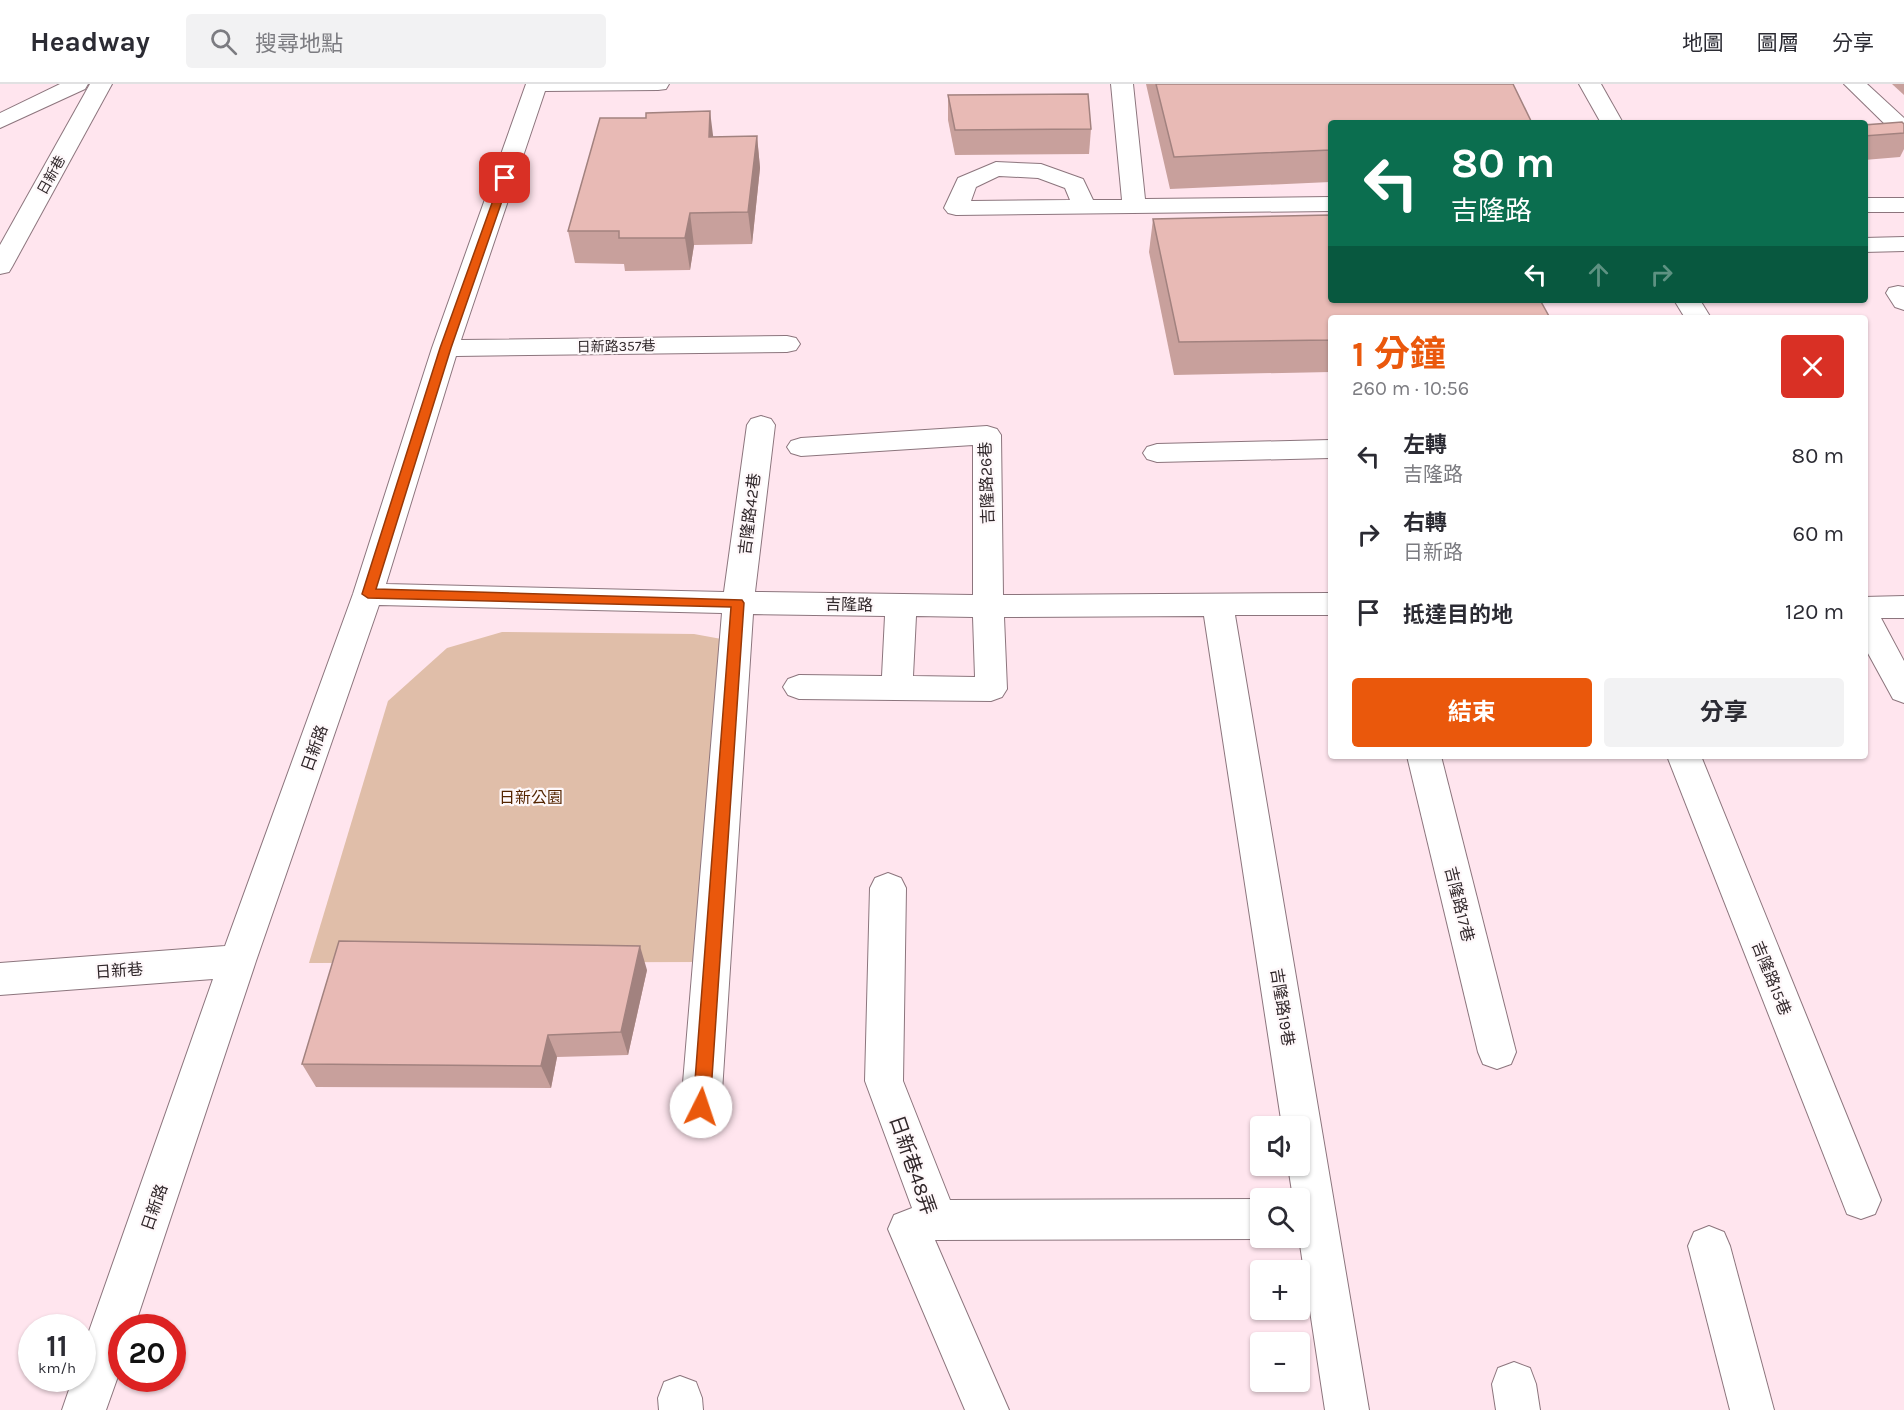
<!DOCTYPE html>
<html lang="zh-TW">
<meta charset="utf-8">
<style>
:root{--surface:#fff;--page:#f2f2f3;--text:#2b2b33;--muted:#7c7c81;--line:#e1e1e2;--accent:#ea580c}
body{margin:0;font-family:Karla,"Noto Sans TC",sans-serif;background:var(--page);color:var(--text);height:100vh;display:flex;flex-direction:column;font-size:22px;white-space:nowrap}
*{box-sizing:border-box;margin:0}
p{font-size:20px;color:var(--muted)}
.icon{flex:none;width:33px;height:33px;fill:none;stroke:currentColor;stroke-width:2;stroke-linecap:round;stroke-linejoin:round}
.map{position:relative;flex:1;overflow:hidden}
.sheet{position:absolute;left:1328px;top:231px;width:540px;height:444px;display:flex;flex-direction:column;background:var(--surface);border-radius:6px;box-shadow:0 2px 4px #0004}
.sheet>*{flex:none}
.hud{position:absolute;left:1328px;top:36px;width:540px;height:183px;border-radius:6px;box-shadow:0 2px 4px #0004;background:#0b6e4f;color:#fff;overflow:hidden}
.tools{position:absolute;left:1250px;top:1032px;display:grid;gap:12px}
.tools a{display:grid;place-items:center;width:60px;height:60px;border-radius:6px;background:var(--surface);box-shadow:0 2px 4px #0004;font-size:30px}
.speed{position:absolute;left:18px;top:1230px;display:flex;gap:12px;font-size:30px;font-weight:700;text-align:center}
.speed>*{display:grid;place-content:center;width:78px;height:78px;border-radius:50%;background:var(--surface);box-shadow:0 2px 4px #0004;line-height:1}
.speed small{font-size:15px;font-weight:400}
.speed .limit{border:9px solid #d22;background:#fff;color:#111}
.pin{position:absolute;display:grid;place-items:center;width:51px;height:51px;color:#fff;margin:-26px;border-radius:12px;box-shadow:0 3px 9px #0006}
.me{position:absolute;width:66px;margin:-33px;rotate:4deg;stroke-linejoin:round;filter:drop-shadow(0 0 4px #0008)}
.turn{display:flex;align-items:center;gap:21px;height:126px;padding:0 24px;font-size:27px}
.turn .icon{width:78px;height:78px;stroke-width:2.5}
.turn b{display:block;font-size:42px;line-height:51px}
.lanes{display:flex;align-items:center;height:57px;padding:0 24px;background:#0003;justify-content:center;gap:30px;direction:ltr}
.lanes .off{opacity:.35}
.round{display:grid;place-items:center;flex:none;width:63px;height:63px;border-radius:6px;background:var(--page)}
.head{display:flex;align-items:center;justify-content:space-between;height:102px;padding:0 24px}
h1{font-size:36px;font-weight:700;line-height:45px;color:var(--accent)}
.cta{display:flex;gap:12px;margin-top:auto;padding:12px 24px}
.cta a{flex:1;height:69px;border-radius:6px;background:var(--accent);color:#fff;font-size:24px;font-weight:700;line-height:69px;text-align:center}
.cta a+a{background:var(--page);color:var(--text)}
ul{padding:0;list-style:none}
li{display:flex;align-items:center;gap:18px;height:78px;padding:0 24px}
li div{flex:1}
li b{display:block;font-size:22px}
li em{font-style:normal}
header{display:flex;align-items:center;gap:36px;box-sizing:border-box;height:84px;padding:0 30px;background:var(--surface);border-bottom:2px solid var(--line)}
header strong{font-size:28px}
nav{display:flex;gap:33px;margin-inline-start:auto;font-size:21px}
.search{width:420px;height:54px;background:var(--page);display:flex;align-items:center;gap:15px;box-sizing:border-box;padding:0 21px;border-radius:6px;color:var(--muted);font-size:22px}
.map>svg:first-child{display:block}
</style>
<header>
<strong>Headway</strong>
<div class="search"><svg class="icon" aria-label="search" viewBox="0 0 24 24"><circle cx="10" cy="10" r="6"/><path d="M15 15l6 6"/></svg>搜尋地點</div>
<nav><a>地圖</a><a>圖層</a><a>分享</a></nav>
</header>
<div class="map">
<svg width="1904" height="1326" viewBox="0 0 1904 1326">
<rect width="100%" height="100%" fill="#ffe5ee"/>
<path fill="#e0bea9" d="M502,548L694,550L738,558L700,878L309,879L388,617L447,564Z"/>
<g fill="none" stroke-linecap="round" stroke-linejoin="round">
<g stroke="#8c757d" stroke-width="2">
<g id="minor">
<path d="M60,0H88L85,5L0,44V29Z"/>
<path d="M90,0H112L12,183L9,188L0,190V161Z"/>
<path d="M526,0H669L666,5L658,6L545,7L461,256L787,252L796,254L800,260L796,266L787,268L456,272L386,500L724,508L747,341L751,335L761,332L771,335L775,341L755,508L973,511V361L801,372L791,369L787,363L791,357L801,354L987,342L997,345L1001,351L1003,511L1330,509V531H1235L1369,1326H1325L1299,1154V1114H1293L1288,1082H1299V1042H1282L1204,532L1004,533L1007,605L1002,613L991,617L799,615L788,611L783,603L788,595L799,591L882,592L885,532L753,530L721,1023L715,1036L701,1041L687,1036L681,1023L722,529L379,521L256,877L134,1244H122V1281L106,1326H62L73,1294H82V1267L213,895L0,911V879L225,862L353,510L432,264ZM916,532L973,533L975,593L913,592Z"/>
<path d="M1111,0H1133L1145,115L1330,113V127L956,131L948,129L944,124L958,94L996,78L1041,80L1083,95L1093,116H1122ZM999,92L1038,94L1065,104L1070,116L971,117L976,103Z"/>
<path d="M1579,0H1601L1623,39H1601Z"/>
<path d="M1844,0H1867L1904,34V53L1896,51Z"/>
<rect x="1864" y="114" width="40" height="14"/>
<path d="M1904,153V167L1864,168V154Z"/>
<path d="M1898,202L1904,203V226L1895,223L1886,209L1889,204Z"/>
<path d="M1674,216H1700L1711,234H1685Z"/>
<path d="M1330,356V374L1157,378L1147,375L1143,369L1147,363L1157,360Z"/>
<path d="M1904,512V534H1881L1904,577V619L1893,615L1864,562V513Z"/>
<path d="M1407,672H1441L1516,968L1511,980L1497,985L1483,980L1478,968Z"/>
<path d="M1667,672H1701L1881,1116L1875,1130L1861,1135L1847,1130Z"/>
<path d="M888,789L901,794L906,804L903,997L950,1116L1260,1115V1154H1263L1260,1155L935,1156L1009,1326H965L888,1145L894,1131L912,1124L865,997L870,804L875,794Z"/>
<path d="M1709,1142L1724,1148L1730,1162L1774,1326H1730L1688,1162L1694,1148Z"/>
<path d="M1514,1278L1530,1284L1536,1300L1540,1326H1496L1492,1300L1498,1284Z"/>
<path d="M680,1292L696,1298L702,1314L703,1326H659L658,1314L664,1298Z"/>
</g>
</g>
<use href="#minor" fill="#fff" fill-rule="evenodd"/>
</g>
<g fill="#c8a09c">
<path d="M1146,0H1513L1330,39V98L1170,105Z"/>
<path d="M1892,0H1904V11Z"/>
<path d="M948,11L1091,45L1089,70L955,71L948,36Z"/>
<path d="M1904,40V65L1900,73L1864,76V41Z"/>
<path d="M757,52L760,84L752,160L694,161L690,186L625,187L624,180L575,179L568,147L714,53Z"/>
<path d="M1153,135L1330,234V288L1174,291L1149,168Z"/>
<path d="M647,886L628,971L557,973L551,1004L316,1003L302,980Z"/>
</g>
<g fill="#a2827f">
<path d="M710,27L714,59L709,53Z"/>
<path d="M757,52L760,84L752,160L748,128Z"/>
<path d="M690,129L694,161L690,186L685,154Z"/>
<path d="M640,862L647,886L628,971L621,948Z"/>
<path d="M548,951L557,973L551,1004L541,982Z"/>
</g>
<g fill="#e8bab5" stroke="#a2827f" stroke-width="1.5">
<path d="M1156,0H1513L1532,39H1330V66L1174,73Z"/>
<path d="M1088,10L1091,45L955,46L948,11Z"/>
<path d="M710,27L709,53L757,52L748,128L690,129L685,154H619V147H568L600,34H646V29Z"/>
<path d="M1902,38L1904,40V49L1864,52V41Z"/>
<path d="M1330,131V216H1540L1550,234H1330V256L1179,258L1153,135Z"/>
<path d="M339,857L640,862L621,948L548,951L541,982L302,980Z"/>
</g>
<path fill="#ea580c" stroke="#983908" stroke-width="1.5" d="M505,91L510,94L451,264L376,505L742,516L744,519L710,1023L707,1028L701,1031L696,1028L693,1023L731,523L368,514L362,510L440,264L501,94Z"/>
<g text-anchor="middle" stroke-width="4.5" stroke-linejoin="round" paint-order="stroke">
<g font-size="14" fill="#30272a" stroke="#fef8fa">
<text transform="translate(51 91) rotate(-61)" y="5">日新巷</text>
<text transform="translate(616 262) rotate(-1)" y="5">日新路357巷</text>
</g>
<g font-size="16" fill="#30272a" stroke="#fef8fa">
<text transform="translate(986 399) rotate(-92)" y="6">吉隆路26巷</text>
<text transform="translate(749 430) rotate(-83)" y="6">吉隆路42巷</text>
<text transform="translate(849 520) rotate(1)" y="6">吉隆路</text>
<text transform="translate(314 664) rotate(-70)" y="6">日新路</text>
<text transform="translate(1460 820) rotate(76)" y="6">吉隆路17巷</text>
<text transform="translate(119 886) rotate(-4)" y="6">日新巷</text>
<text transform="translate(1772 894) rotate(68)" y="6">吉隆路15巷</text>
<text transform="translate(1283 923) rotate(81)" y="6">吉隆路19巷</text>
<text transform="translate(154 1123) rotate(-71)" y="6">日新路</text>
</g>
<g font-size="16" fill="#542500" stroke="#fef8fa">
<text x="531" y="719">日新公園</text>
</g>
<g font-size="20" fill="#30272a" stroke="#fef8fa">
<text transform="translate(913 1081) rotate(71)" y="7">日新巷48弄</text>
</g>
</g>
</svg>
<div class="tools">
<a><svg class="icon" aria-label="sound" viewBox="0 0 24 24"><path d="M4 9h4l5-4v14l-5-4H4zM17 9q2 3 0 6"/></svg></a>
<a><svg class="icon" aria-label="search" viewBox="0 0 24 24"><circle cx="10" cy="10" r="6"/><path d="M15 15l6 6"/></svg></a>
<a>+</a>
<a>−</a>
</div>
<div class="speed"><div>11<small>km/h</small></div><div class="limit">20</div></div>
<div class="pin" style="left:505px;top:94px;background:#d93025"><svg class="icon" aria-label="arrive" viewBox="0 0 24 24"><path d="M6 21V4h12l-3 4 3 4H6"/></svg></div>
<svg class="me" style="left:701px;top:1023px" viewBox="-20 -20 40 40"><circle r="19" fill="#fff"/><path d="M0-13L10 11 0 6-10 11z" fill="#ea580c"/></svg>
<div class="hud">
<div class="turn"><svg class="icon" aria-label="left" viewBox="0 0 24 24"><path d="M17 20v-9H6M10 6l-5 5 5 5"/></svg><div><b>80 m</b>吉隆路</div></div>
<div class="lanes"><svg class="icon" aria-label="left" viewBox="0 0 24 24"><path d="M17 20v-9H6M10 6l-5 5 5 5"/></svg><svg class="icon off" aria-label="ahead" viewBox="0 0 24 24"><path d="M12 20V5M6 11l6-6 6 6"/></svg><svg class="icon off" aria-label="right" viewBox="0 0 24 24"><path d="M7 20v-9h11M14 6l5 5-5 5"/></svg></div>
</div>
<section class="sheet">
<div class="head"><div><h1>1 分鐘</h1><p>260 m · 10:56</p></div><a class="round" style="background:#d93025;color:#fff"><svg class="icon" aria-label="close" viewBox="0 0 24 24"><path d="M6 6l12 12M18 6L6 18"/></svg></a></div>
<ul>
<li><svg class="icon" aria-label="left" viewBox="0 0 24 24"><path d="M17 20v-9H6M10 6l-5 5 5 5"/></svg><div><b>左轉</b><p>吉隆路</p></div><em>80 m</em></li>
<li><svg class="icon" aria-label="right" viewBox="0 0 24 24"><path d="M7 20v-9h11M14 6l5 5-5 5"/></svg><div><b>右轉</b><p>日新路</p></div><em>60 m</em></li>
<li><svg class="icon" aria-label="arrive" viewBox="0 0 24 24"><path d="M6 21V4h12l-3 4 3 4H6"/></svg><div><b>抵達目的地</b></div><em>120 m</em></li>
</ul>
<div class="cta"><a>結束</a><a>分享</a></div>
</section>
</div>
